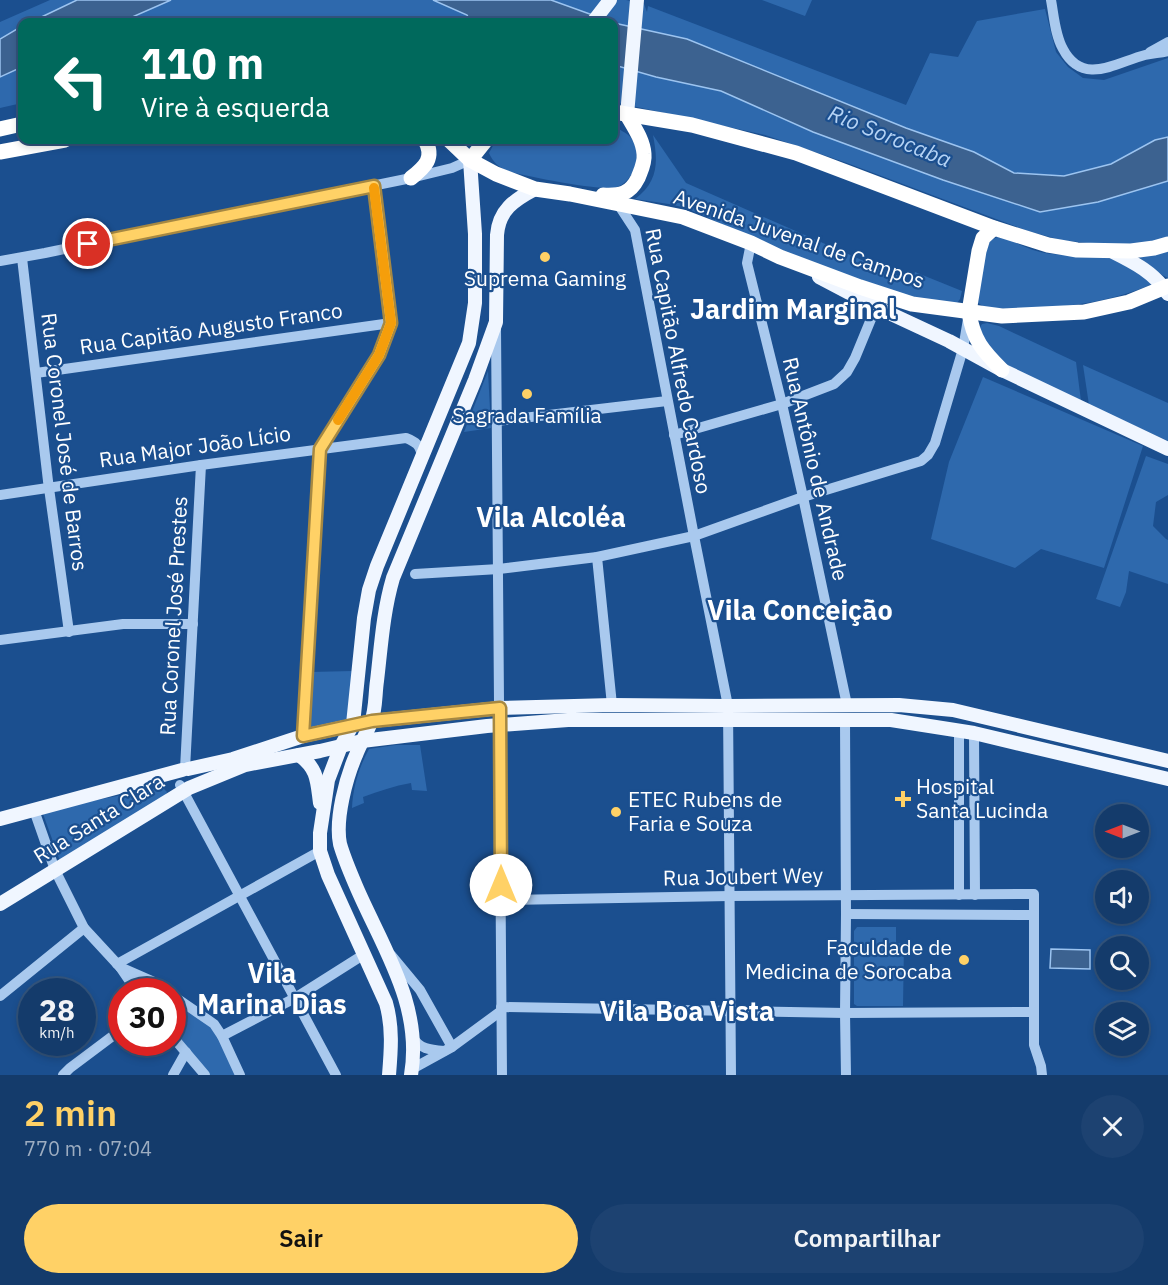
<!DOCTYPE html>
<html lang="pt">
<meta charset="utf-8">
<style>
:root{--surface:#143b6b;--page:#1d4271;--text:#f1f3f6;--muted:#9dadc1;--line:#33557e;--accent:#ffd166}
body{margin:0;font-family:"IBM Plex Sans",sans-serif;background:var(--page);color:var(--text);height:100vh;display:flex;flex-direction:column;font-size:22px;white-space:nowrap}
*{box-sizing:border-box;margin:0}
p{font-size:20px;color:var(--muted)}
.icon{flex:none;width:33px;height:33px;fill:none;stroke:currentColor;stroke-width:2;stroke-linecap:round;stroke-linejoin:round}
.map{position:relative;height:1075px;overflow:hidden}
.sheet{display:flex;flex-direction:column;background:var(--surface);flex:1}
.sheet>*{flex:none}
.hud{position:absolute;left:18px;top:18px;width:600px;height:126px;border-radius:12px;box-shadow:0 3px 9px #0003,0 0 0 2px var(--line);background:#00695c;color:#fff;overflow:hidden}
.needle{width:39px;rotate:270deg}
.tools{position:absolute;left:1095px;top:804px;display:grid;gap:12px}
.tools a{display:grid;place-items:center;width:54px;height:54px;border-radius:50%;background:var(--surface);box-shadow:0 3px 9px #0003,0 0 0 2px var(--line);font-size:30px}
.speed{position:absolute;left:18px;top:978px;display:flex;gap:12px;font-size:30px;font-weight:700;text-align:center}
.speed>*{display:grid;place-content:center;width:78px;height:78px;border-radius:50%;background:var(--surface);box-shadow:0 3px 9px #0003,0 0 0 2px var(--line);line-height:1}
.speed small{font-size:15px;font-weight:400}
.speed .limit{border:9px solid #d22;background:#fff;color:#111}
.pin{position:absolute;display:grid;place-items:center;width:51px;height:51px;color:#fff;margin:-26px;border:3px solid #fff;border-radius:50%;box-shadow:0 2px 6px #0007}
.me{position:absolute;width:66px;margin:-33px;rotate:0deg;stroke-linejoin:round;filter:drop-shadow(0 0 4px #0008)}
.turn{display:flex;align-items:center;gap:21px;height:126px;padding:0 24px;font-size:27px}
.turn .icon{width:78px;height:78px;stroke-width:2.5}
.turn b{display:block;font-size:42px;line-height:51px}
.round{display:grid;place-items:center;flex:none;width:63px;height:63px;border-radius:32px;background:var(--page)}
.headline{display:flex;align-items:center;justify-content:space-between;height:102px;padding:0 24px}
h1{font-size:36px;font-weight:600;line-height:45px;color:var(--accent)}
.primary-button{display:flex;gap:12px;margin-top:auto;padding:12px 24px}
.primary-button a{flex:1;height:69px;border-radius:36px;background:var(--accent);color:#111;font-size:24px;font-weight:600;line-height:69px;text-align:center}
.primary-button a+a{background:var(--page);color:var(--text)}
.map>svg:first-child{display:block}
</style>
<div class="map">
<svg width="1168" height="1075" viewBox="0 0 1168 1075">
<rect width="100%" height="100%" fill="#1b4f8f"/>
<g fill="#2e69ad">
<path d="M50,0H626L644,4L647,12L648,6L906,105L930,53L958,57L977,21L1045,9L1056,52L1068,67L1083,78L1104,80L1168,58V238L1135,245L1087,243L1061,240L1028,231L988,216L847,163L765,135L614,102V22H22V103L0,108V22Z"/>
<path d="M762,0H812L805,16Z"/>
<path d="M614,129C616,129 620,129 622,131C645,141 639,179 617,187C604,192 524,176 508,171C498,167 493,162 489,153L496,140H614Z"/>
<path d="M653,135L686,183L912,282L915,272L962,291L960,299L957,303L924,301L855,278L778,249L686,208L669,204L635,199C659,181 658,161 653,135Z"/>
<path d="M998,237C1011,239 1021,246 1033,250C1057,258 1084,253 1108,258C1125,261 1138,273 1152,284C1100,307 1041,310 986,308L978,303L981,268L990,240Z"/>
<path d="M1168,250V278L1162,275L1140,258L1141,255Z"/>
<path d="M987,323L999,326L1076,362L1081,401L1008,366L996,358L983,338L980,327L982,324Z"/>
<path d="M1083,365L1168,403V441L1089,405Z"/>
<path d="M488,371L491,428L464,432Z"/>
<path d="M983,377L1143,446L1104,568L1041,549L1015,568L931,539L949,462Z"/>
<path d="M1146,456L1168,464V495L1156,502L1153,526L1166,539L1168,540V584L1129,571L1126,592L1120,607L1096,599Z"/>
<path d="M353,671L347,720L313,729L308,724L310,672Z"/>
<path d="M396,745H420L427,791L412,790L411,783C394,786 379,791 363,797L364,803L352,808C353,787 359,767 369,749Z"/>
<path d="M162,787L167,792L164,798L60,861L42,811Z"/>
<path d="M857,927H896V943L904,944L903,1006H857L854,1004V931Z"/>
<path d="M172,999L212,1026L237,1075H210L173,1030Z"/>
</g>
<g fill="#3c6290" stroke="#9cc4f0" stroke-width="1.5">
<path d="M77,0H171L121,22H31Z"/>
<path d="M433,0H551L612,22H471L467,15Z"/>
<path d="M614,23L687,39L906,128L974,152L1014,173L1064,176L1111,164L1155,140L1168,137V181L1098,202L1040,212L943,180L813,132L721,91L656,77L614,65Z"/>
<path d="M22,26V67L0,77V39Z"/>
<path d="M1051,949L1090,950V969L1050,968Z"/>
</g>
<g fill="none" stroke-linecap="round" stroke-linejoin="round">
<g stroke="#a9c9ee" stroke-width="10">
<path d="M1051,0C1054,16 1055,35 1063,49C1083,87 1117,62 1145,55C1153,53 1160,53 1168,51"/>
<path d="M1150,52L1168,42"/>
<path d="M618,204L635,230L694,536L728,706L731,1075"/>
<path d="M751,243L747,263L782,404L803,497L847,705"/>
<path d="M22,258L48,481L69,632"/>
<path d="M0,261L45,253L411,178L452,168L470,160"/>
<path d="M496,328L502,1075"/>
<path d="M36,373L391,323"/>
<path d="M497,421L667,401"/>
<path d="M674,435L782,404L834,384L847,372L855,358L876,307"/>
<path d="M0,495L201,465L406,438C416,442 420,445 422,456"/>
<path d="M597,557L612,705"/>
<path d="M415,574L499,569L597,557L694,536L803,497L921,461L928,455L935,443L963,349L968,319"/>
<path d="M0,640L123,624H193"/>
<path d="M845,720L846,914L845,1013L846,1075"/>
<path d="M974,733L975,895"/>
<path d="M303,736L320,449L379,355L391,323L374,186"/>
<path d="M185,769L201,465"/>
<path d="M180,785L336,1075"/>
<path d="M34,810L55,870L84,928L120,967L152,981L167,992"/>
<path d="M959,895V730"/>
<path d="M501,900L730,896L1034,894V1045L1041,1066L1042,1075"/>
<path d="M846,914L1034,915"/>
<path d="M391,955L420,990L452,1047"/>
<path d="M117,964L320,851"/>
<path d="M120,967L137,992"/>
<path d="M172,995L214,1024L222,1036L240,1075"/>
<path d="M0,996L84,928"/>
<path d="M501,1007L845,1013L1034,1012"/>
<path d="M172,1036L205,1075"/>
<path d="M222,1036L295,998L363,955"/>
<path d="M412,1036C419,1049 430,1050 444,1051"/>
<path d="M412,1069L452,1047L501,1011"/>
<path d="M63,1075L70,1068L122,1029"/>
<path d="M173,1075L186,1052"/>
</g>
<g stroke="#f0f6ff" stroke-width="14">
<path d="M593,22L610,0"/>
<path d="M627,115L637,0"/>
<path d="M1111,251C1133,262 1154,272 1168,294"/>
<path d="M819,277L876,307L949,341L1002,370L1168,449"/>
<path d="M299,755C318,769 317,781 320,803"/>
<path d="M188,769L233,759L303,736L372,721L500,708L612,705L728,706L899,705L953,710L1168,761"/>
<path d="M0,819L182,770"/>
<path d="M0,904L189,788L245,765L320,751L362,741L487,726L568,720H891L974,733L1168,779"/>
<path d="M389,1075C391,1051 393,1027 386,1003L328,875L320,851V833L328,780L341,746L353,724L364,618L369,590L377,566L469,343L475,303V234L470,160"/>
<path d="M411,1075C423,1005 382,947 356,886C350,872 344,858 340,844C335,819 346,778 356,755C360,744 367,733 371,722C376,710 375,694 377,681C381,647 383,612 393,578L475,380L496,322L497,235C499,210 514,200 535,189"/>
</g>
<g stroke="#fff" stroke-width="15">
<path d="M614,112L692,125L796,153L994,228L1048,245L1077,250L1131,251L1154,248L1168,244"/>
<path d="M0,129L22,124"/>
<path d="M449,140L470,160L496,174L535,189L570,194L683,217L751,243L780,257L860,287L912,304L1002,316L1084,312L1129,302L1168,286"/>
<path d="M0,152L65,140"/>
<path d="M470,160L486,140"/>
<path d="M411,178C425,167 435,158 425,140"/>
<path d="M603,195C620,196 630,194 638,178C641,170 645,163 644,154C643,140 634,127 627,115"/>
<path d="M994,228L983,238L979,251L969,312C973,340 983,351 1002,370"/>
</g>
</g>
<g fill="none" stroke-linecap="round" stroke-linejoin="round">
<g stroke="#a68842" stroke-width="15">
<path id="route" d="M88,244L374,186L391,323L379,355L320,449L303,736L372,721L500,708L501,885"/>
</g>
<use href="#route" stroke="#ffd166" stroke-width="10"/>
<path stroke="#f59e0b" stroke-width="10" d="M338,420L379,355L391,323L374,188"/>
</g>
<g fill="#ffd166" stroke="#1b4f8f" stroke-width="2">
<circle cx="545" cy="257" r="6"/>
<circle cx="527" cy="394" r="6"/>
<path d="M900 790h6v6h6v6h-6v6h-6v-6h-6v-6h6z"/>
<circle cx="616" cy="812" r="6"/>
<circle cx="964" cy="960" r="6"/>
</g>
<g text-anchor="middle" stroke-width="4.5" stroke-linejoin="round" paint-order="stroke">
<g font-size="21" fill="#fff" stroke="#1b4f8f">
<text transform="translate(799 239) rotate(19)" y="7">Avenida Juvenal de Campos</text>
<text transform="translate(211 329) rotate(-8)" y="7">Rua Capitão Augusto Franco</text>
<text transform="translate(678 361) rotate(79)" y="7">Rua Capitão Alfredo Cardoso</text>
<text transform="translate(64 442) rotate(83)" y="7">Rua Coronel José de Barros</text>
<text transform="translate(195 447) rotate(-8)" y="7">Rua Major João Lício</text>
<text transform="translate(815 469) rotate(77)" y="7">Rua Antônio de Andrade</text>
<text transform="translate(174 616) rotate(-87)" y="7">Rua Coronel José Prestes</text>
<text transform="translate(99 819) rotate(-32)" y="7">Rua Santa Clara</text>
<text transform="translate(743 877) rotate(-1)" y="7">Rua Joubert Wey</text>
</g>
<g font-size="21" fill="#fff" stroke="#1b4f8f">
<text x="545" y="286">Suprema Gaming</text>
<text x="527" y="423">Sagrada Família</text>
<text x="916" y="794" text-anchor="start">Hospital<tspan x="916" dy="24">Santa Lucinda</tspan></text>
<text x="628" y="807" text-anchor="start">ETEC Rubens de<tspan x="628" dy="24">Faria e Souza</tspan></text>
<text x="952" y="955" text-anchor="end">Faculdade de<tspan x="952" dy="24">Medicina de Sorocaba</tspan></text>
</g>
<g font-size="22" font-style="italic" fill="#b5d3f5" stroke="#1b4f8f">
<text transform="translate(890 136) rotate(22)" y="8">Rio Sorocaba</text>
</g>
<g font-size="27" font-weight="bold" fill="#fff" stroke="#1b4f8f">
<text x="793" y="319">Jardim Marginal</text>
<text x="551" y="527">Vila Alcoléa</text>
<text x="800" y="620">Vila Conceição</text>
<text x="272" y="983">Vila<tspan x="272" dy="31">Marina Dias</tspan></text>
<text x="687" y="1021">Vila Boa Vista</text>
</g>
</g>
</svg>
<div class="tools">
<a><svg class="needle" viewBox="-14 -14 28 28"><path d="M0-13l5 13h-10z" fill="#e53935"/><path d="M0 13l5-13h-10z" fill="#9dadc1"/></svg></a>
<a><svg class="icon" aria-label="sound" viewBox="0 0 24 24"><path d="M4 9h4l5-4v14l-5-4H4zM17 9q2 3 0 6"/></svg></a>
<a><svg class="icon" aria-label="search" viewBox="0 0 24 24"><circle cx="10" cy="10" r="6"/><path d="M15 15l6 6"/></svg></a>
<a><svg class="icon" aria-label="layers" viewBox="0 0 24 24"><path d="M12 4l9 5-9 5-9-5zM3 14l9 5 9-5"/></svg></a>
</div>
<div class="speed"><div>28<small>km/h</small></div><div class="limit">30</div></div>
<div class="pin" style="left:88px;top:244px;background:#d93025"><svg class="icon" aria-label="arrive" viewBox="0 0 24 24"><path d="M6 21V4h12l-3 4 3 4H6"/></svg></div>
<svg class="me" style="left:501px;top:885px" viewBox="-20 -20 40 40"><circle r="19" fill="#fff"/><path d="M0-13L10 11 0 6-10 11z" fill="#ffd166"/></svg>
<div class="hud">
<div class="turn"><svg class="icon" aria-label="left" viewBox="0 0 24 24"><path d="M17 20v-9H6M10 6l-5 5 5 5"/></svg><div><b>110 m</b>Vire à esquerda</div></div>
</div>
</div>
<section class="sheet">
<div class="headline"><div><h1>2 min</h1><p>770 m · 07:04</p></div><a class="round"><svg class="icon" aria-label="close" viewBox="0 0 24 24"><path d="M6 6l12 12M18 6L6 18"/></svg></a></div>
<div class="primary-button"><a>Sair</a><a>Compartilhar</a></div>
</section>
